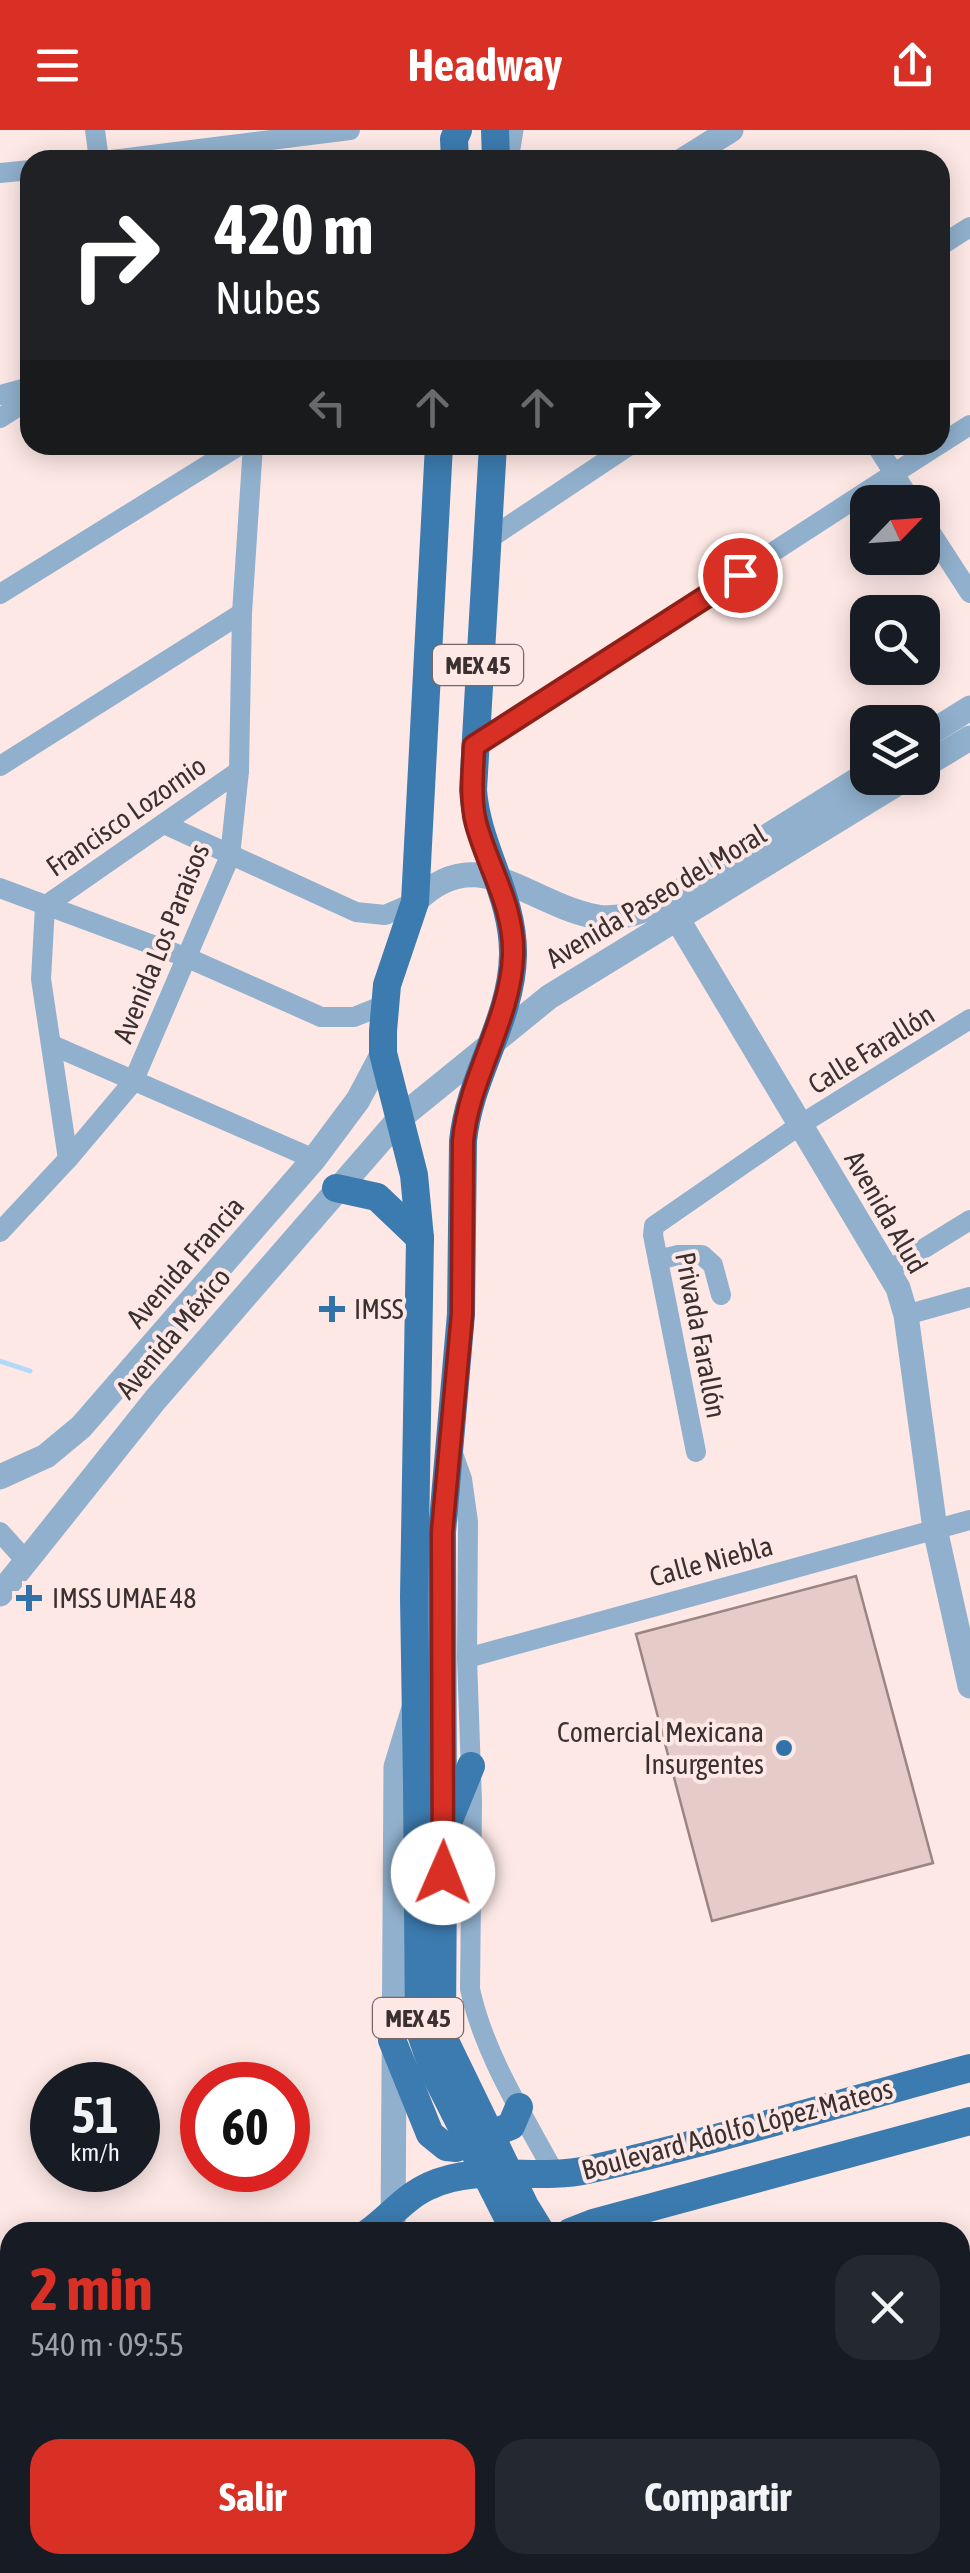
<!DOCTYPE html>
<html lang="es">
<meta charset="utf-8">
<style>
:root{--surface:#171b24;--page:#242831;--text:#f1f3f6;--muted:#9ea1a6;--accent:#d93025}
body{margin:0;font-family:"Asap Condensed",sans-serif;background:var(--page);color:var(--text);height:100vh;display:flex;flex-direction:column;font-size:38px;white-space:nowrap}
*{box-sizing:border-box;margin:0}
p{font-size:32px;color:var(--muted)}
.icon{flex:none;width:55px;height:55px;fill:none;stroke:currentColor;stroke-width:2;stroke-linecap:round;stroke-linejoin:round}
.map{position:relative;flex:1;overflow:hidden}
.side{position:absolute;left:0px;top:2092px;width:970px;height:352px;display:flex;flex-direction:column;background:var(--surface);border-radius:30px 30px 0 0;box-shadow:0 5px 25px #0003}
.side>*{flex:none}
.banner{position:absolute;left:20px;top:20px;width:930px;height:305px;border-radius:30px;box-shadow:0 5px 25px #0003;background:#202124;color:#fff;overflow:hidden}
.needle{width:65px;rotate:65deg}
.buttons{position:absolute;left:850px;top:355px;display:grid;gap:20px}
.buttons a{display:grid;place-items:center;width:90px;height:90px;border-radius:20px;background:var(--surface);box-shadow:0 5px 25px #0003;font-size:50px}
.speed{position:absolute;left:30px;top:1932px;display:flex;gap:20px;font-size:50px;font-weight:700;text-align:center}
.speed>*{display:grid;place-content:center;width:130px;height:130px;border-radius:50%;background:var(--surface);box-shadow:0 5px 25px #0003;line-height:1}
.speed small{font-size:25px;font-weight:400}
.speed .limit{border:15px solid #d22;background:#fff;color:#111}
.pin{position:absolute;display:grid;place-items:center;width:85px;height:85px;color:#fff;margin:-42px;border:5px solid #fff;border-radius:50%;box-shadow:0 2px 10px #0007}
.me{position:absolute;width:110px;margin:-55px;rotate:1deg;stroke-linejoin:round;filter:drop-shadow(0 0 8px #0008)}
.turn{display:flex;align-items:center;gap:35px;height:210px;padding:0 30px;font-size:45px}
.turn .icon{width:130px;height:130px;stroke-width:2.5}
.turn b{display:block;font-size:70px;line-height:85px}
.lanes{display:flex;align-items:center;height:95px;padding:0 30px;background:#0003;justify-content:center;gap:50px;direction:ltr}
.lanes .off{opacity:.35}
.round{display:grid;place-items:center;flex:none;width:105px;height:105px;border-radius:30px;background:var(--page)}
.headline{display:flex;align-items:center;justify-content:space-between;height:170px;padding:0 30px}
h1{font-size:60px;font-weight:700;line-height:75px;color:var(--accent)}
.action{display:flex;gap:20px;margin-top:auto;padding:20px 30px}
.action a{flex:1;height:115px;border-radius:30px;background:var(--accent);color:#fff;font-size:40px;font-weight:700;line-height:115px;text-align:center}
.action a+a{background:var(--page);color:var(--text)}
header{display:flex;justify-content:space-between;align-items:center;height:130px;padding:0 30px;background:var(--accent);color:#fff;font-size:45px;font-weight:700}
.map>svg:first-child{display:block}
</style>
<header><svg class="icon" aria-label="menu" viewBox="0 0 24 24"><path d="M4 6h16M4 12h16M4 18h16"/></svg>Headway<svg class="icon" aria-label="share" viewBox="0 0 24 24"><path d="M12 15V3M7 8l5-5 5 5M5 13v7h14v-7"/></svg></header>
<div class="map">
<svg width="970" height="2443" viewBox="0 0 970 2443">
<rect width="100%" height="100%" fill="#fde8e5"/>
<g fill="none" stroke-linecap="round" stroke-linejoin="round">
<path stroke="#b2d8fa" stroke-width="5" d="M0,1231L30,1241"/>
</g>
<path fill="#e6ccc9" stroke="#9b8481" stroke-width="2.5" d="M856,1446L933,1733L712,1791L636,1504Z"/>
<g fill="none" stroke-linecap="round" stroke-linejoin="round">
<g stroke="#90b0cd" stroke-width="20">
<path d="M95,0L99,30"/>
<path d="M112,30L350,0"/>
<path d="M0,43L30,40"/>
<path d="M940,116L970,97"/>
<path d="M0,265L30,257"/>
<path d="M0,288L30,269"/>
<path d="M940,314L970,295"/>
<path d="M876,315L912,372"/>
<path d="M922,389L970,463"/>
<path d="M486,411L630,315"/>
<path d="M0,464L240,315"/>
<path d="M474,616L938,315"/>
<path d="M0,636L242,483"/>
<path d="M164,694L356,782L385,785L415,772"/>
<path d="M0,758L188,828L321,887H354L384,875"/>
<path d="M45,776L41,849L68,1029"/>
<path d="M45,776L239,641"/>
<path d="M52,915L314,1029"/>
<path d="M0,1102L68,1029L133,952L230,726L239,641L242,483L253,315"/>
<path d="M658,1130L678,1125H702L713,1135L721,1165"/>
<path d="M889,1140L970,1090"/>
<path d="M906,1185L970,1167"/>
<path d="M451,1318L462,1349L468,1392L467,1528L472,1672L470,1859C484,1924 523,1985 555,2044"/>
<path d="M696,1322L653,1105L654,1096L800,995L970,889"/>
<path d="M0,1402L27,1432"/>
<path d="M467,1528L970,1390"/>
<path d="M960,2386L970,2383"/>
<path d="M799,2443L822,2435"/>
</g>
<g stroke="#90b0cd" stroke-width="25">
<path d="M506,30L511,0"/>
<path d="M683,30L731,0"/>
<path d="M922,608L970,578"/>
<path d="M922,637L970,608"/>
<path d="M415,772C478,708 528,775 598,787C619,790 639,782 658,775L868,643"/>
<path d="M678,790L898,1158L906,1185L935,1399L970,1556"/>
<path d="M0,1347L46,1326L81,1297L314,1029L358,970L383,923"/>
<path d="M0,1464L155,1270L400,988L549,867L906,648"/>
<path d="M393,2102L396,1637L414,1578"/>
<path d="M377,2443L378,2435"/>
<path d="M407,2443V2435"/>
</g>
<g stroke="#3c7baf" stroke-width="28">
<path d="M495,0L496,30"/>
<path d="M455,30L454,9L458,0"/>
<path d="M336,1058L377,1067L420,1108"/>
<path d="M417,1653L414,1467L420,1108L414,1045L383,923V901L387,855L415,772L439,315"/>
<path d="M449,1690L471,1636"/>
<path d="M443,1743L442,1402L461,1184L463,1011C469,947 512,890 513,825C514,766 477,717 473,660L493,315"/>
<path d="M392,1910L430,2004L446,2017L456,2018L511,1996L519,1977"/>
<path d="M369,2102C389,2088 406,2066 429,2056C477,2033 537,2051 587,2040C716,2011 843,1972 970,1938"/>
<path d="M570,2102L593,2093L970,1991"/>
<path d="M0,2218L10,2216"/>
<path d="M0,2263L10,2261"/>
<path d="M672,2435L677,2443"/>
<path d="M696,2435L699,2443"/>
<path d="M723,2435L727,2443"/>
<path d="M757,2435L761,2443"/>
</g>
<g stroke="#3c7baf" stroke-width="28">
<path d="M417,1653L419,1898L434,1942L515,2102"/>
<path d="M443,1743L442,1895L446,1913L525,2076L541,2102"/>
</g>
</g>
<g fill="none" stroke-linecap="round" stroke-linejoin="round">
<g stroke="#8d1f18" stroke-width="25">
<path id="route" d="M443,1743L442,1402L462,1184L463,1011C469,947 510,891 513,826C515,777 488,738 476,693C470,669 473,641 474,616L740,445"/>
</g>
<use href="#route" stroke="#d93025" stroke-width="18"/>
</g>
<g fill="#3173a9" stroke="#fde8e5" stroke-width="4">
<path d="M327 1164h10v10h10v10h-10v10h-10v-10h-10v-10h10z"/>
<path d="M24 1453h10v10h10v10h-10v10h-10v-10h-10v-10h10z"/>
<circle cx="784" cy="1618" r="10"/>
</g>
<g text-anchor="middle" stroke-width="8" stroke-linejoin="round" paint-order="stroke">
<g fill="#fde8e5" stroke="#746766" stroke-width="2.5">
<rect x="433" y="515" width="90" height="40" rx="8"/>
<rect x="373" y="1868" width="90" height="40" rx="8"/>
</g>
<g font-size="25" font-weight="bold" fill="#3a302f">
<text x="478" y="544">MEX 45</text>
<text x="418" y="1897">MEX 45</text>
</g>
<g font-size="28" fill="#3a302f" stroke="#fde8e5">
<text transform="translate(126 686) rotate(-35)" y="10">Francisco Lozornio</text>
<text transform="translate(656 766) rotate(-31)" y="10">Avenida Paseo del Moral</text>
<text transform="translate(161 813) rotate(-68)" y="10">Avenida Los Paraisos</text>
<text transform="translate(871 919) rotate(-32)" y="10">Calle Farallón</text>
<text transform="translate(886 1082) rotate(60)" y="10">Avenida Alud</text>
<text transform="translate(185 1132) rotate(-49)" y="10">Avenida Francia</text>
<text transform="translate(173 1203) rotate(-50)" y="10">Avenida México</text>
<text transform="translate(701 1205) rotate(79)" y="10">Privada Farallón</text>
<text transform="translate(711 1431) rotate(-15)" y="10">Calle Niebla</text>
<text transform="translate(737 1999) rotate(-15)" y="10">Boulevard Adolfo López Mateos</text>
</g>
<g font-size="28" fill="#3a302f" stroke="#fde8e5" text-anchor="start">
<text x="354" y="1189">IMSS</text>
<text x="52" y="1478">IMSS UMAE 48</text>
<text x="764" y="1612" text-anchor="end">Comercial Mexicana<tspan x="764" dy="32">Insurgentes</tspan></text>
</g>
</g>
</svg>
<div class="buttons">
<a><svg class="needle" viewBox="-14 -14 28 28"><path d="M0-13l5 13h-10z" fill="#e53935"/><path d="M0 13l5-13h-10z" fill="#9ea1a6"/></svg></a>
<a><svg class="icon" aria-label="search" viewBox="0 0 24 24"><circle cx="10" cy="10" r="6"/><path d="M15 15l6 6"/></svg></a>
<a><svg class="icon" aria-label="layers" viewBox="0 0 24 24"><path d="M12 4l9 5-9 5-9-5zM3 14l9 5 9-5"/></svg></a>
</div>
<div class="speed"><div>51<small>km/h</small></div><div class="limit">60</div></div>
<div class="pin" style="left:740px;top:445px;background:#d93025"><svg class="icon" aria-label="arrive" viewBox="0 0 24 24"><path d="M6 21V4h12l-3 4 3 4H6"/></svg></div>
<svg class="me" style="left:443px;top:1743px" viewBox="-20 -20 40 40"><circle r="19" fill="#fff"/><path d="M0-13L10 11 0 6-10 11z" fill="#d93025"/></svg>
<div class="banner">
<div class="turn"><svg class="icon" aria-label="right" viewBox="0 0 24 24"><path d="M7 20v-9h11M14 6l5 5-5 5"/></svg><div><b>420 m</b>Nubes</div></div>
<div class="lanes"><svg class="icon off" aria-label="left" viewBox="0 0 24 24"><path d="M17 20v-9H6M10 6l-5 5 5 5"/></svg><svg class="icon off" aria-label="ahead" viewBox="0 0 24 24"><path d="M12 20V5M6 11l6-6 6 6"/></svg><svg class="icon off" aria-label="ahead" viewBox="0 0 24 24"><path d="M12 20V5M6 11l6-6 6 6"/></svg><svg class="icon" aria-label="right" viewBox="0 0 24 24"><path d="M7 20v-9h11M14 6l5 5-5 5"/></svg></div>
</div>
<section class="side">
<div class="headline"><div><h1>2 min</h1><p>540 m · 09:55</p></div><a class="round"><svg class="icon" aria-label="close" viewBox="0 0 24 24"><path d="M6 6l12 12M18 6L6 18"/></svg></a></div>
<div class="action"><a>Salir</a><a>Compartir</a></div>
</section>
</div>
